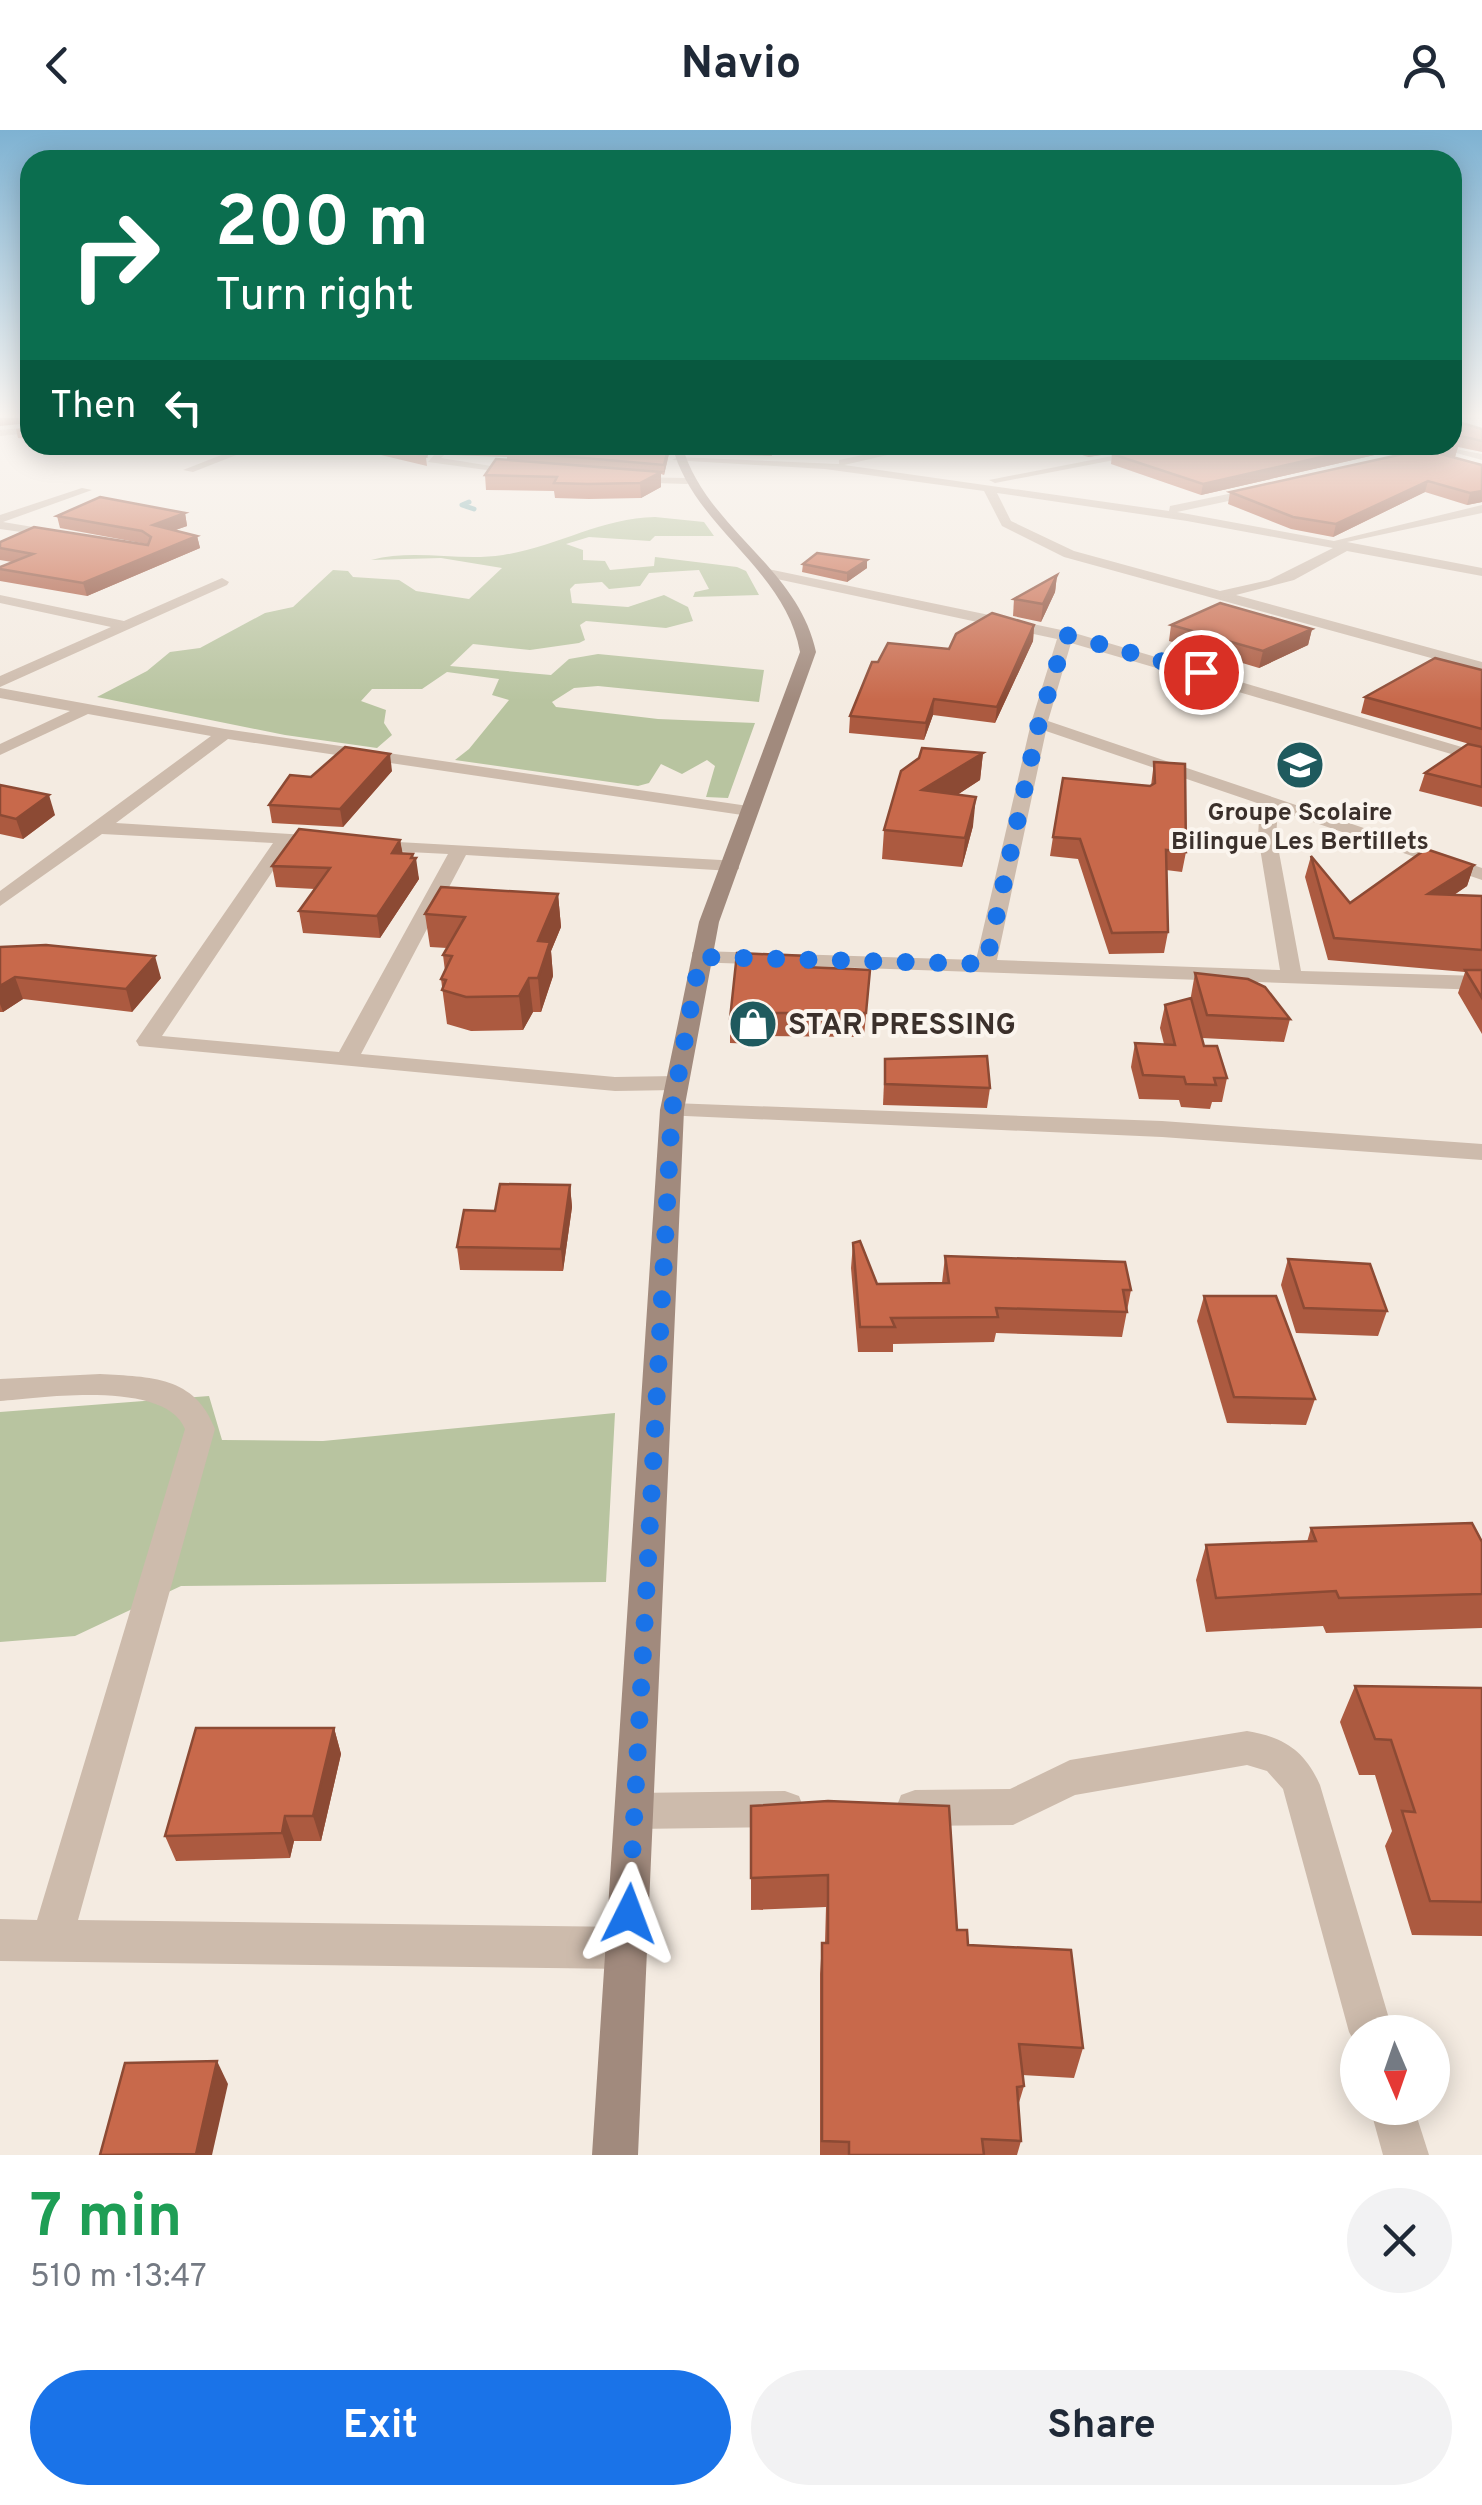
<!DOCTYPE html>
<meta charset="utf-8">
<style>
:root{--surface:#fff;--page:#f2f2f3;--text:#1f2937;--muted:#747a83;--accent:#1a73e8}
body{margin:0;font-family:Overpass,sans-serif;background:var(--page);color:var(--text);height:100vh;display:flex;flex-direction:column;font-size:38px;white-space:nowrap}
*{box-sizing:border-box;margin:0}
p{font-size:32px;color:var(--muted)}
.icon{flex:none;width:55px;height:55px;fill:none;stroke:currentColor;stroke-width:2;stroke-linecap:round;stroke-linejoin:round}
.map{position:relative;height:2025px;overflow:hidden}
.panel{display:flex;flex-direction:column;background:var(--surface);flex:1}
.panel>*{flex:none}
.banner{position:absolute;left:20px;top:20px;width:1442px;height:305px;border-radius:30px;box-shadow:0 5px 25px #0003;background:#0b6e4f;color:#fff;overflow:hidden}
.needle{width:65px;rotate:178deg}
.tools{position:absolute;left:1340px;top:1885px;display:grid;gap:20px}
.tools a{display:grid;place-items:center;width:110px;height:110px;border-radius:50%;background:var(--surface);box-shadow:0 5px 25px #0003;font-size:50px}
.pin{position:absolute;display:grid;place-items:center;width:85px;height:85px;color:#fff;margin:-42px;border:5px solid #fff;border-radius:50%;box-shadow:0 2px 10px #0007}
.me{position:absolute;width:110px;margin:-55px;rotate:3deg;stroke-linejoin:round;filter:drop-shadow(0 0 8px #0008)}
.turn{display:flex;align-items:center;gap:35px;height:210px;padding:0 30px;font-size:45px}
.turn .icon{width:130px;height:130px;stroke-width:2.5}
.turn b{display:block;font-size:70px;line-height:85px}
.then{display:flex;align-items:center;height:95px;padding:0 30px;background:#0003;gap:20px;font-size:38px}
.round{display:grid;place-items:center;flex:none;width:105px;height:105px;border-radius:52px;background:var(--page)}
.headline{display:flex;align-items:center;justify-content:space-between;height:170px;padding:0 30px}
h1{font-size:60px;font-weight:700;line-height:75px;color:#1e9e55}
.primary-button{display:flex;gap:20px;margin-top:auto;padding:20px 30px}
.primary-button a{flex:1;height:115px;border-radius:60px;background:var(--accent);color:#fff;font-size:40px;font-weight:700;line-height:115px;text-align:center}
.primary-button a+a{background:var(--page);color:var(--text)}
header{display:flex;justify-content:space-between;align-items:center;height:130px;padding:0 30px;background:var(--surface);font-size:45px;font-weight:700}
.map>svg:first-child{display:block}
</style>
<header><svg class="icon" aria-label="back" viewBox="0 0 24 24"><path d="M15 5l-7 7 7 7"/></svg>Navio<svg class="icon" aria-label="person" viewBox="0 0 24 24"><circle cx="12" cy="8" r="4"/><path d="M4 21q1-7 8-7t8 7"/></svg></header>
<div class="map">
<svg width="1482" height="2025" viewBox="0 0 1482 2025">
<rect width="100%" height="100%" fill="#f4ebe1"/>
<g fill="#b8c4a0">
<path d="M655,387L704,392L714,406H655L650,411L589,407L566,414L583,420V430L605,431L610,440L654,436L655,427L737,437L746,441L759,465L693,467L695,462L709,459L699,440L649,443L640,456L609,459L602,452L575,454L570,459L572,473L628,477L664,465L688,477L693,491L666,498L586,491L580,495L585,510L579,513L530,520L473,514L450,536L551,545L569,529L598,524L764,540L759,572L598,556L574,558L552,572L556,577L658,589L755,593L728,668L706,667L715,636L707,630L682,644L661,634L649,653L638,656L455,630L469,619L509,570L492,565L499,549L447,542L422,559H372L361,571L386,580L384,593L392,605L377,618L285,605L97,567L147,541L170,522L200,518L265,483L293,477L333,440L348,441L353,447L399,450L416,461L469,469L502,438L441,428L371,430C416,418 458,432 503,425C556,417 601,388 655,387Z"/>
<path d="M209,1266L222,1310L323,1311L615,1283L606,1452L181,1456L75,1506L0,1512V1282Z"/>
</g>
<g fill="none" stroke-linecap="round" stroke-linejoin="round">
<path stroke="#7fb0b2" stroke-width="5" d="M469,372L462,375L474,379"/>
<g fill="#cdbbac" fill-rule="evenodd">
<path d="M30,297V303L0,306V300Z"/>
<path d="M247,315H262L193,342L183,340Z"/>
<path d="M437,315L452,317L441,328L528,342L522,345L428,332L440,318Z"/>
<path d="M910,315H931L844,335L1169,381L1170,376L1262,357L1266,363L1177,382L1334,411L1482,375V383L1347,412L1482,438V446L1347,421L1294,450L1236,465L1482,532V542L1064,427L1002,396L984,361L825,339L672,330L678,327L839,334V330ZM997,363L1187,391L1333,418L1269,450L1220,461L1074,421L1011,391Z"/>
<path d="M1169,315H1192L995,353L989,350Z"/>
<path d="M1433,315L1482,324V330L1434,317Z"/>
<path d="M627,347L687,348L693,351L687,354L623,352Z"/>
<path d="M82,358L92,360L3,392L63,402V408L0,399V385Z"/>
<path d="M768,439L1071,502L1482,623V633L1071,513L1048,591L1482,738V750L1278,680L1276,706L1301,841L1482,846V860L692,832V822L700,821L976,830L1031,593L1057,509L763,446V440ZM1046,601L1260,674L1258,706L1280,840L997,830Z"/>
<path d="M222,448L229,452L227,455L0,557V546L111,497L0,473V465L124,491Z"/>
<path d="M0,558L225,599L755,677V685L749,686L228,609L116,693L306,705V713L291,714L162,906L339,922L448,724L369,720L362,718V710L739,731V739L732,741L466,725L361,924L615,947L676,946L688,953L676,960L615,961L139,916L136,911L273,713L102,704L0,776V761L211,606L88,584L0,625V614L70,581L0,568Z"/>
<path d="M672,973L1162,991L1482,1014V1030L1162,1007L663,985L660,980Z"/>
<path d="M100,1244C151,1247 195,1246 215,1299L78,1790L627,1797L642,1803L648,1818L642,1833L627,1839L0,1831V1789L37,1790L185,1299C166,1250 44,1267 0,1271V1249Z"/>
<path d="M1247,1601C1284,1607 1305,1621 1320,1655L1393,1902H1358V1918L1349,1902L1283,1659L1267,1641L1247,1635L1075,1665L1013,1695L915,1696L901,1691L896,1678L901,1665L915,1660L1010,1659L1070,1630Z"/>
<path d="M785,1661L799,1666L804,1679L799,1692L785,1697L635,1699L621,1694L616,1681L621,1668L635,1663Z"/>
<path d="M1370,1978H1414L1429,2025H1383Z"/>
</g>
<path fill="#a18a7d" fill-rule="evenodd" d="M672,315H682C705,398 798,436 816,522L719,792L684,980L638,2025H592L660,980L699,792L800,522C785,437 693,398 672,315Z"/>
</g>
<g fill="#ac5a40">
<path d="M1452,290L1482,299V322L1458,317L1455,327L1482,335V372L1467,375L1425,362L1333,407L1291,399L1228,374L1230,362L1452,315Z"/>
<path d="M30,297V309L18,308L16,299Z"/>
<path d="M118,315H239L218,322Z"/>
<path d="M339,315H435L426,328L427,336Z"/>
<path d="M671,315L664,345L661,344V357L641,368L589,369L555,368L554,361L486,360L485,345L507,330V327L449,325L448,316Z"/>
<path d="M686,315H771L772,326L690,324Z"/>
<path d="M1053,315H1418L1201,365L1111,334L1112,324L1121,322L1088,327Z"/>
<path d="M185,383L187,396L175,400L197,406L200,418L87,466L0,451V437L12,432L0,430V412L146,414L60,398L57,386Z"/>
<path d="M867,430V438L847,452L802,442L803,434Z"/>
<path d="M1057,445L1055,462L1041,492L1013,486L1014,469Z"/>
<path d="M1034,495L1033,511L995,593L933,585L924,610L849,603L850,586L878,532L949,519Z"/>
<path d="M1171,495L1312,499L1308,515L1259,538L1169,511Z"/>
<path d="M1482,540V677L1419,661L1425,643L1473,615L1361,583L1365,567Z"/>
<path d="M983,623L980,650L957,665L973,696L962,737L882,729L884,700Z"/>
<path d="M1154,632L1186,722L1182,742L1166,740L1168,802L1164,823L1109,824L1078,729L1050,726L1053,707L1151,656Z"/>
<path d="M392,641L343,697L272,693L269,675L311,647Z"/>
<path d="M0,655L55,685L23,709L0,704Z"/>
<path d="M400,710L402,723L413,728L419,749L380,808L303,803L299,781L315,759L276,757L272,736Z"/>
<path d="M1311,726L1350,773L1474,735L1467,756L1454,765L1482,766V904L1458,863L1465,842L1328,830L1305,747Z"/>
<path d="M558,764L561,797L551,821L553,846L541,882H533L523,900L471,901L447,894L441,849L445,841L443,825L447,818L430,817L425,784Z"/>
<path d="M0,817L161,848L132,882L23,869L3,882H0Z"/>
<path d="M808,826L807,837L870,840L864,907L764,906L756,914L730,913V889Z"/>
<path d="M1195,843L1290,889L1284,912L1202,908L1204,916L1227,948L1222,972H1212L1210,979L1181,977L1179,970L1139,969L1131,937L1135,913L1164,914L1160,898L1165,875L1196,885L1191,866Z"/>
<path d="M885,929L990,958L987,978L883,975Z"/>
<path d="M570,1055L572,1077L563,1141L460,1140L457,1117L495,1081Z"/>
<path d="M853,1113L877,1154L942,1153L945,1126L1131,1160L1122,1207L996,1203L994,1212L893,1214V1222H858L851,1138Z"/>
<path d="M1288,1129L1387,1181L1378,1206L1296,1203L1281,1155Z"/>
<path d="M1204,1166L1315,1269L1306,1295L1227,1293L1197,1191Z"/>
<path d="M1311,1398L1482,1412V1498L1326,1503L1323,1496L1206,1502L1196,1450L1206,1415L1307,1412Z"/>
<path d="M1355,1556L1482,1558V1806L1412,1805L1385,1716L1392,1701L1375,1645H1359L1340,1592Z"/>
<path d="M334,1598L341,1624L321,1711H294L290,1728L176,1731L165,1706Z"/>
<path d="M751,1676L957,1800L968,1815L1083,1918L1074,1948L1022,1945L1024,1956L1018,1976L1021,2011L1017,2025H820V1844L822,1813H825L826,1777L751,1780Z"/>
</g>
<g fill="#8c4a34">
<path d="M0,288H28L30,293L0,296Z"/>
<path d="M217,315H239L218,322Z"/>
<path d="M428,315H435L426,328L424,320Z"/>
<path d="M669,315H671L664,345V335Z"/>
<path d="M1097,315H1167L1088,327L1090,316Z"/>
<path d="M1374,315H1418L1201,365L1203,354Z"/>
<path d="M1458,316L1455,327L1426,320Z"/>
<path d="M661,342V357L641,368L640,353Z"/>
<path d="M1428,351L1425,362L1333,407L1336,394Z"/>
<path d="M1482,361V372L1467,375L1470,363Z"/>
<path d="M185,383L187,396L156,407L153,395Z"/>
<path d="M197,406L200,418L87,466L83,453Z"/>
<path d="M867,430V438L847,452V443Z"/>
<path d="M1057,445L1055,462L1041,492L1043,474Z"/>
<path d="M1034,495L1033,511L995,593L997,577Z"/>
<path d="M1312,499L1308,515L1259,538L1263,521Z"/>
<path d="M934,569L933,585L924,610L926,593Z"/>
<path d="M983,623L980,650L920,689L922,660Z"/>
<path d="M390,624L392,641L343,697L340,679Z"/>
<path d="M49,665L55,685L23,709L16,689Z"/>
<path d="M976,667L973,696L962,737L965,708Z"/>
<path d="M400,710L404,730L392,723Z"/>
<path d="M413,724L414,732L416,728L419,749L380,808L377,786Z"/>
<path d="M1474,735L1467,756L1422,786L1428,764Z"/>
<path d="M558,764L561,797L551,821L553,846L541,882L538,848V811Z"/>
<path d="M155,826L161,848L132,882L126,859Z"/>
<path d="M15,847L23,869L3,882L0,874V856Z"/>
<path d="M529,848L533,882L523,900L519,866Z"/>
<path d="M764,883V906L756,914L757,890Z"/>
<path d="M570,1055L572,1077L563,1141L561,1119Z"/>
<path d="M334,1598L341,1624L321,1711L313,1686Z"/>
<path d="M285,1686L294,1711L290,1728L282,1703Z"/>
<path d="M217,1931L228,1954L212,2025H196Z"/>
</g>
<g fill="#c8694b" stroke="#8c4a34" stroke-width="2.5">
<path d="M1452,290L1482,299V311L1452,304Z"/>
<path d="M1452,314L1458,316L1426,320L1482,335V361L1470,363L1428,351L1336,394L1293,387L1230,362L1444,315H1452Z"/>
<path d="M376,315H428L424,320L426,326Z"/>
<path d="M449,315H669L664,335L506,321L509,318Z"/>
<path d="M698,315H771L772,317Z"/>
<path d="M1158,315H1374L1203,354L1112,324Z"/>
<path d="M496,329L661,342L640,353L588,354L554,353L557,347L485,345Z"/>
<path d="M100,367L185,383L153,395L197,406L83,453L0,439V437L33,424L0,418V412L34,397L148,415L151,407L142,401L57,386Z"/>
<path d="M817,423L867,430L847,443L803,434Z"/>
<path d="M1057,445L1043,474L1014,469Z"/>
<path d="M1220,473L1312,499L1263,521L1171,495Z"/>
<path d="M992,483L1034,495L997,577L934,569L926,593L850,586L872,532H878L888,513L949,519L956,504Z"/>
<path d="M1435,528L1482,540V599L1365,567Z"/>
<path d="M1468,614L1482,617V657L1425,643Z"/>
<path d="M345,617L390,624L340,679L269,675L290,645L311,647Z"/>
<path d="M922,618L983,623L922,660L976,667L965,708L884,700L901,641L919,628Z"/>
<path d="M1154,632L1185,634L1186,722L1166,720L1168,802L1112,803L1080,709L1053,707L1063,648L1150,656L1155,653Z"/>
<path d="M0,655L49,665L16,689L0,685Z"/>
<path d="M299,699L400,710L392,723L413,724L411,728H416L377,786L299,781L330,738L272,736Z"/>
<path d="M1426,719L1474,735L1428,764L1482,766V820L1334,808L1311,726L1350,773Z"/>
<path d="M441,757L558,764L538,811L550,812L538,848H529L519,866L466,867L442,860L446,850L441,849L452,826L443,825L465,787L425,784Z"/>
<path d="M46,815L155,826L126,859L15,847L0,856V817Z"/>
<path d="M737,823L808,826L806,837L870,840L866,883H764L757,890L730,889Z"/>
<path d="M1465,840H1482V868Z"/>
<path d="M1195,843L1248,849L1265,857L1290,889L1207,885Z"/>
<path d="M1191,868L1204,916H1217L1227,948H1214L1216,955L1186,954L1184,947L1143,945L1135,913L1175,915L1165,875Z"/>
<path d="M987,926L990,958L885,954V929Z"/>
<path d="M500,1054L570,1055L561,1119L457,1117L464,1080L495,1081Z"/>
<path d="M860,1111L877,1154L949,1153L945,1126L1125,1132L1131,1160H1123L1127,1182L996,1178L998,1187L891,1188L895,1197H860L853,1113Z"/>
<path d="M1288,1129L1370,1134L1387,1181L1304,1178Z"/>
<path d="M1204,1166H1276L1315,1269L1234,1267Z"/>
<path d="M1472,1393L1482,1412V1464L1339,1468L1336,1461L1216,1468L1206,1415L1316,1411L1311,1398Z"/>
<path d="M1355,1556L1482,1558V1772L1430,1771L1402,1681L1415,1682L1391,1610L1375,1609Z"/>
<path d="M196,1598H334L313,1686H285L282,1703L165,1706Z"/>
<path d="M828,1671L949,1676L957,1800H967L968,1815L1071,1820L1083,1918L1019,1914L1024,1956L1017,1957L1021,2011L982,2009L984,2025H849V2012L822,2011V1813H828V1745L751,1748V1676Z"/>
<path d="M217,1931L196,2024L100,2025L125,1933Z"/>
</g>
<linearGradient id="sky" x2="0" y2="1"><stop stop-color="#7eb2d2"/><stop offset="0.5" stop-color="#faf6f2"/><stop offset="1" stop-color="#faf6f2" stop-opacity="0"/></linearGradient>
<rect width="1482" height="571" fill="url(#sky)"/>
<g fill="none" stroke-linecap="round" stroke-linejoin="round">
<path stroke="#1a73e8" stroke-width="18" stroke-dasharray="0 32.4" d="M629,1784L672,980L700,827L986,834L1039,593L1066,505L1201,542"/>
</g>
<defs>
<g id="school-disc" transform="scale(2.5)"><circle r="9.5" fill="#1f5a5e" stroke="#fbf5ee"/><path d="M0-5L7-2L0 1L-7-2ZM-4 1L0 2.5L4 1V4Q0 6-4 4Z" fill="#fff"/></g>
<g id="shop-disc" transform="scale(2.5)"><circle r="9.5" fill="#1f5a5e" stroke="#fbf5ee"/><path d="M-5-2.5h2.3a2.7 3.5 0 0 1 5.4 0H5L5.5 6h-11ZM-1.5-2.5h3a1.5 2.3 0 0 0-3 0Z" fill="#fff"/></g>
</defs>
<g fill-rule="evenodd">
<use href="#school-disc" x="1300" y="635"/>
<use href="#shop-disc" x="753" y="894"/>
</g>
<g text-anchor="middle" stroke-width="8" stroke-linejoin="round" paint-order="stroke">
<g font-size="25" font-weight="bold" fill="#3b302b" stroke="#fbf5ee">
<text x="1300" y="690">Groupe Scolaire<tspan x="1300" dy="29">Bilingue Les Bertillets</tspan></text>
</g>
<g font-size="30" font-weight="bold" fill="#3b302b" stroke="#fbf5ee" text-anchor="start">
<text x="788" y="904">STAR PRESSING</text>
</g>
</g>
</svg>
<div class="tools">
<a><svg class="needle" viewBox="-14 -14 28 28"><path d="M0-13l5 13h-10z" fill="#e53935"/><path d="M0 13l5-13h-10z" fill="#747a83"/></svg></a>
</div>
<div class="pin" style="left:1201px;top:542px;background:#d93025"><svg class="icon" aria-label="arrive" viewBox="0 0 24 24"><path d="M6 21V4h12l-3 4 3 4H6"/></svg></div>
<svg class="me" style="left:629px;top:1784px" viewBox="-20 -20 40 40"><path d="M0-17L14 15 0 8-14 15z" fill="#1a73e8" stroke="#fff" stroke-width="4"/></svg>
<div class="banner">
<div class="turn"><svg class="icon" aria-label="right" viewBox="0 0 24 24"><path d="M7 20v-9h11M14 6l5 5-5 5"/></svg><div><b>200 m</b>Turn right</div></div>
<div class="then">Then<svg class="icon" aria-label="left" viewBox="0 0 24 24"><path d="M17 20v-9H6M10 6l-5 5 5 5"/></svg></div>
</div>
</div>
<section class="panel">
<div class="headline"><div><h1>7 min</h1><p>510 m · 13:47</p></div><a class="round"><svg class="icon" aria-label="close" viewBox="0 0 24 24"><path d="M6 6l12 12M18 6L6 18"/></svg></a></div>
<div class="primary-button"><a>Exit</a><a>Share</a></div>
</section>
